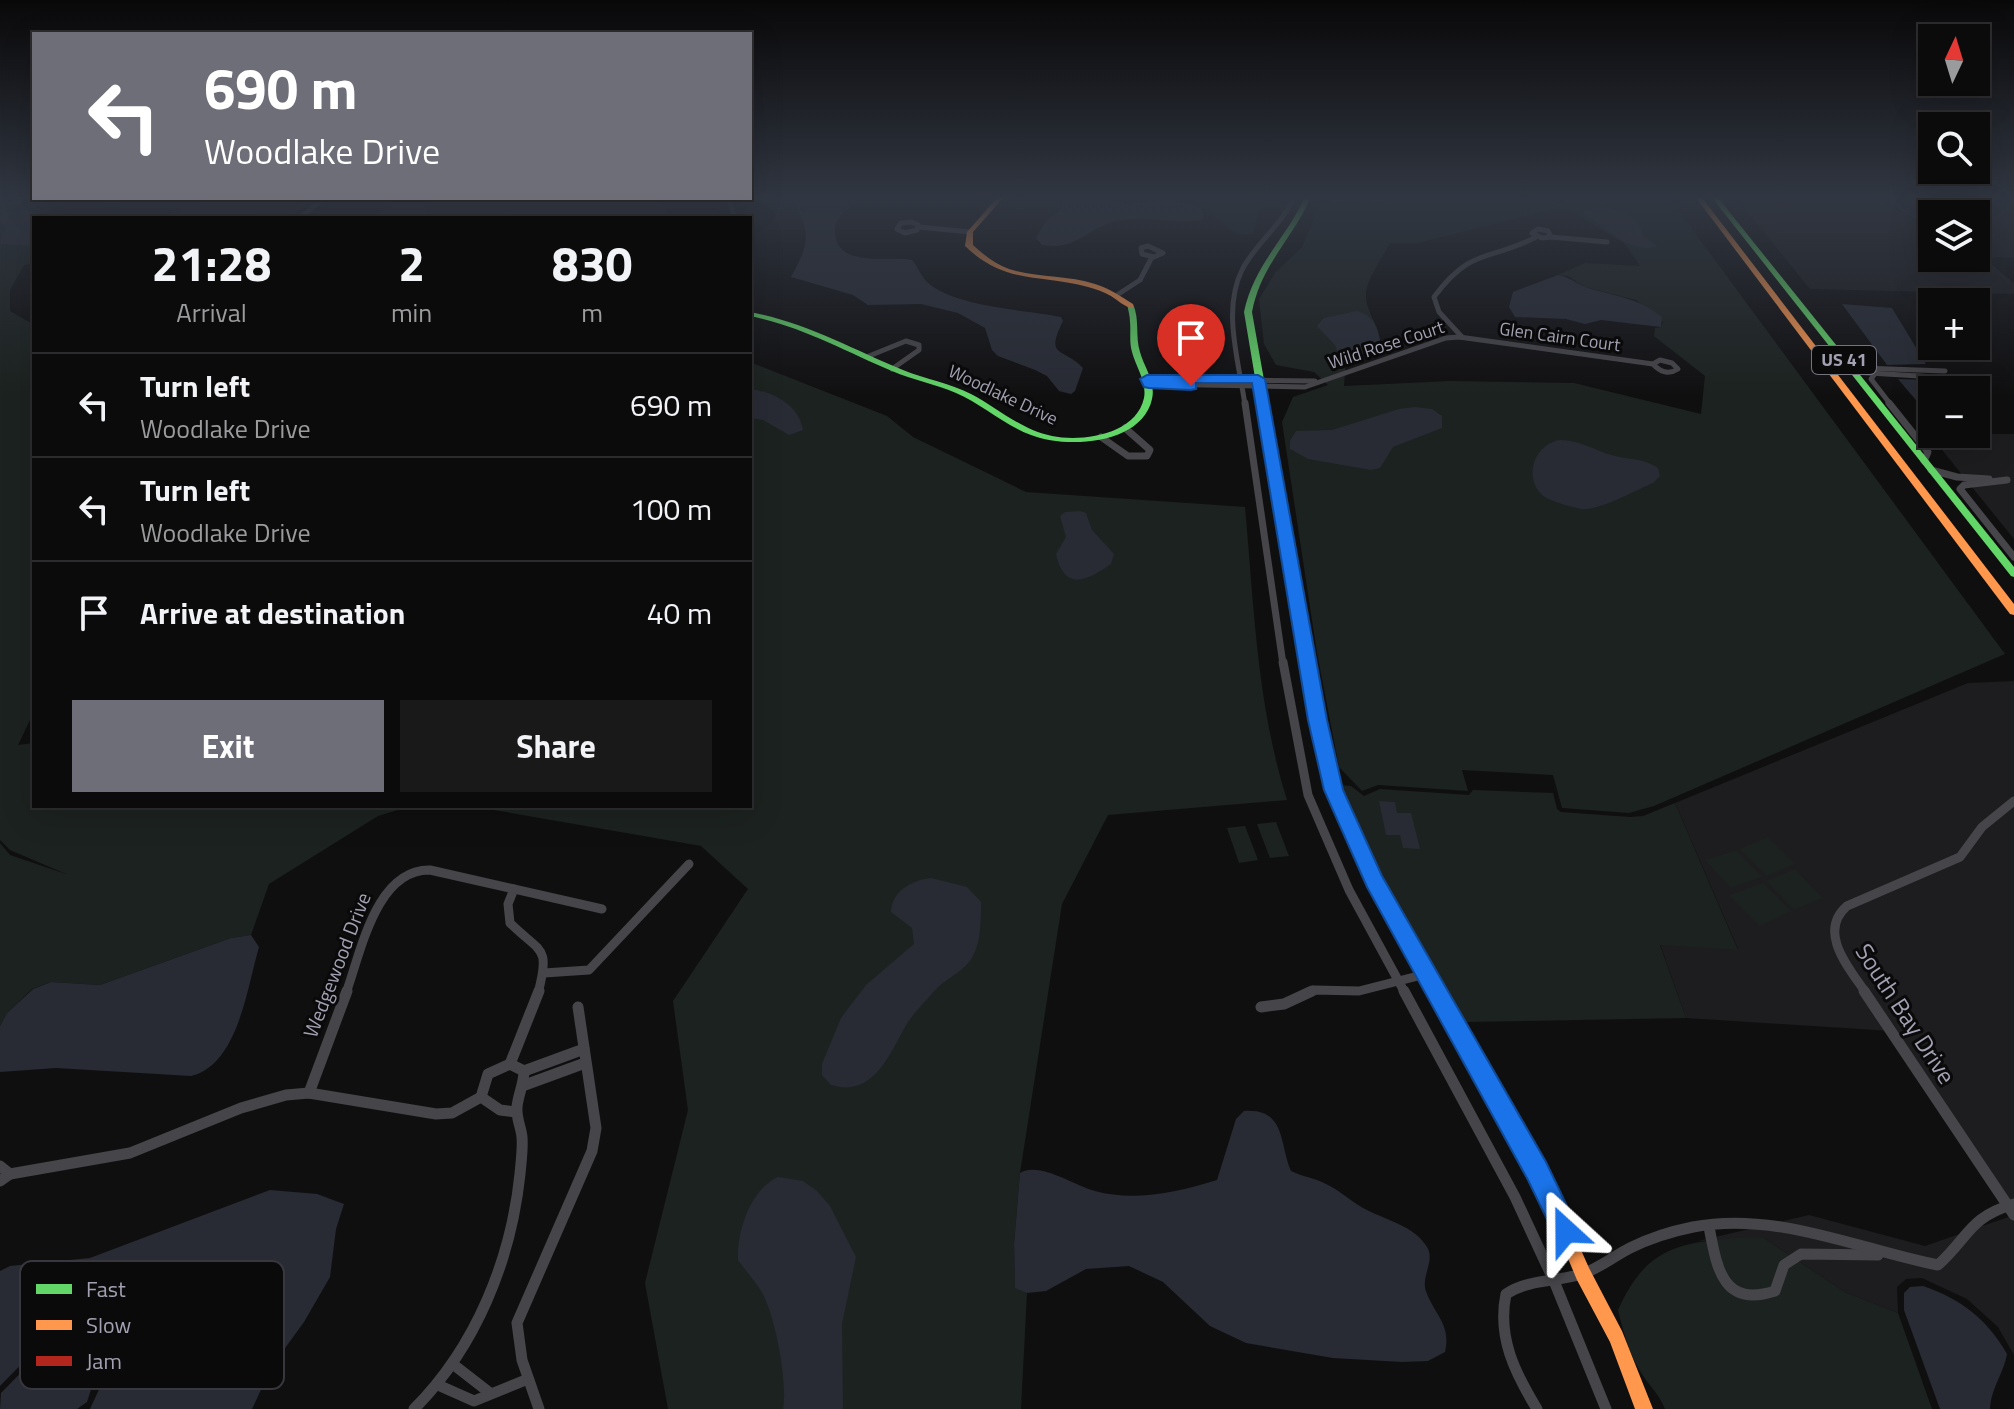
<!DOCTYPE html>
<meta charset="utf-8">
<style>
:root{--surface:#0c0b0c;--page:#1a191a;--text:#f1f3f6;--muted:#9a9b9d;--line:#2c2b2d;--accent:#6e6e79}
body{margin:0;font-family:"Titillium Web",sans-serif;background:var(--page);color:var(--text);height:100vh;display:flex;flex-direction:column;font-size:30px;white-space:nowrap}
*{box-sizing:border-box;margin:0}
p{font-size:26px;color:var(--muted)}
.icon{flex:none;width:44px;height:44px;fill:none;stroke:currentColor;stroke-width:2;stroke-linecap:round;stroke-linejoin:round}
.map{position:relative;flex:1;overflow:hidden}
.sheet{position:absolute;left:32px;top:216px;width:720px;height:592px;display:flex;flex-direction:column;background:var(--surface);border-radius:0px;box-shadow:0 8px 32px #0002,0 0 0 2px var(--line)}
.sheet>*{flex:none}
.guide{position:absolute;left:32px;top:32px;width:720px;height:168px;border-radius:0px;box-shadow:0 8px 32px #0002,0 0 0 2px var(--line);background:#6e6e79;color:#fff;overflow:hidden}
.needle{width:52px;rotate:4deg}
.fabs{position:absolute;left:1918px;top:24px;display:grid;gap:16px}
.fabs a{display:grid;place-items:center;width:72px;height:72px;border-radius:0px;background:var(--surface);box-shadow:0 8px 32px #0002,0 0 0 2px var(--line);font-size:40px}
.pin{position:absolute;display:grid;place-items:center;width:68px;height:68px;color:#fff;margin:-82px -34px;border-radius:50% 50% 50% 0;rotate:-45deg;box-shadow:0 0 8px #0007}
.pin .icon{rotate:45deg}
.me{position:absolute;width:88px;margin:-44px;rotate:336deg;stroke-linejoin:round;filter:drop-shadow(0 0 6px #0008)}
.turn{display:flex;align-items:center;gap:28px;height:168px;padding:0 40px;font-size:36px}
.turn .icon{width:104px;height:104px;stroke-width:2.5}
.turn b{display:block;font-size:56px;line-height:68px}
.eta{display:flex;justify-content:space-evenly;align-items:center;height:136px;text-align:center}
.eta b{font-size:48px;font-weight:700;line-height:56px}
.primary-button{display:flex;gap:16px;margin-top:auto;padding:16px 40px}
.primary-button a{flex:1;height:92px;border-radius:0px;background:var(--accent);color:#fff;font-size:32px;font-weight:700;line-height:92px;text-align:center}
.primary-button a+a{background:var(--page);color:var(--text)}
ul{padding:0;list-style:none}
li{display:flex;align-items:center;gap:24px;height:104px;padding:0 40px;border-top:2px solid var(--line)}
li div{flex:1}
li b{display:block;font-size:30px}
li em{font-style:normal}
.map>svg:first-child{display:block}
</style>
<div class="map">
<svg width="2014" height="1409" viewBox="0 0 2014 1409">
<rect width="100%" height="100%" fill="#100f10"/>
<g fill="#1d1c1e">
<path d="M1737,199H1878L1932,230V258H1976V244L1992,241L1976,229V214H1945L1914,199H2014V258L1997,257L1986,260L2014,283V294L1810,289Z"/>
<path d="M1926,430L1932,431V434H2014V539Z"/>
<path d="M2014,681V1213L1891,1031L1686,1018L1660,944L1738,949L1675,803L1968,683Z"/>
<path d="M1809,1215L1925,1246L2014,1215V1355L1998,1327L1967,1299L1922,1278L1906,1279L1897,1287L1898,1313L1845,1292L1764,1238L1698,1241Z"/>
</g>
<g fill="#1c221f" fill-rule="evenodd">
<path d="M0,199H51L30,210L38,218H34V263L24,265L10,290V311L34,325V712L18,745L34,743V806H411L378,816L269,884L251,935L231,938L100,985L51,982L32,989L7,1013L0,1026V843L10,855L66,874L10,850L0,840Z"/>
<path d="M210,199H314L288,218H160Z"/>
<path d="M429,199H661L669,218H427L425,207Z"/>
<path d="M1167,199H1262L1253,234C1225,238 1219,214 1200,204C1190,199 1177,199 1167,199Z"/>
<path d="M1404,199H1670L2005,654L1654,806L1629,813L1562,808L1553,775L1462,770L1468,791L1378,785L1362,791L1339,767L1317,653L1282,422L1293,397L1328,385L1314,372L1276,365L1264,344L1259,299L1275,273L1302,247L1320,205L1375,204ZM1563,206L1625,244L1640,266L1585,263L1558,275L1568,276L1585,287L1636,300L1663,322L1661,327L1655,328L1654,336L1705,376L1701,414L1574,383L1450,381L1344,386L1346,358L1379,349C1385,332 1366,315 1366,295C1366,279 1383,257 1390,243H1418Z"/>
<path d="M750,362L887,416L913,437L1026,492L1245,507C1254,606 1257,705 1287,800L1108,815L1062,904L1020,1173L1014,1244L1015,1287L1027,1293L1021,1409H668L645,1283L688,1110L673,1001L748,889L701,846L471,806H750Z"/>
<path d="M1340,785L1351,786L1364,796L1380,789L1469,795L1473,790L1553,793L1557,809L1561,812L1630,817L1643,816L1675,803L1738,950L1660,945L1686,1018L1465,1022C1419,945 1372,869 1340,785Z"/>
<path d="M1276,822L1289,856L1270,858L1257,824Z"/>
<path d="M1245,826L1258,860L1239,863L1227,828Z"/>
<path d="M1768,837L1795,864L1767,876L1740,849Z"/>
<path d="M1736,850L1762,877L1731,888L1705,860Z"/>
<path d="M1795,869L1823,898L1794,910L1766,881Z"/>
<path d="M1763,883L1791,911L1760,926L1729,895Z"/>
<path d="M1736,1238H1764L1845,1292L1898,1313L1932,1409H1665C1658,1392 1649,1386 1640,1371C1629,1353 1623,1331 1618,1310C1645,1250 1675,1243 1736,1238Z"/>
</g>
<g fill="#282b34">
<path d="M396,199H429L425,208L427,218H375Z"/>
<path d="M793,199H865C854,203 836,214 835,228C832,270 889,255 912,260C918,266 920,275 926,281C952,307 1027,310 1061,317L1063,321C1044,359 1064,347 1083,368L1075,391L1071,394L1059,391L1047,376L1035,370L998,356L992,350L985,328L958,313L921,304L868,305L853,295L791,277C810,242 811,234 793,199Z"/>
<path d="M1064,199H1103L1126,204L1166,200L1201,206L1204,219C1175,226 1146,214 1117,221C1086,228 1077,251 1042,245L1036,238L1046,221L1057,213Z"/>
<path d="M1881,199H1911L1942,214H1932V228Z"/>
<path d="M1607,207C1623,209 1641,218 1643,236L1657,246C1632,256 1604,226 1584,213V209Z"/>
<path d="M17,210H30L38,218H34V246L0,244L5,226L0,222V216Z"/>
<path d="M1558,275C1570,277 1577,284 1588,288C1615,296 1639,298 1662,317L1661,327L1601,320L1585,324L1566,319L1515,317L1509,307L1513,292Z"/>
<path d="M1842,304L1892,308L1926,364L1887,365Z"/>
<path d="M1357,311C1375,316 1377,327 1381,344L1379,349L1346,358L1339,355L1335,345L1317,326L1324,318Z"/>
<path d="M1898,379L1929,380L1939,390H1932V419Z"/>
<path d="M750,389C774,392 799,405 803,430L789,435L763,420L750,418Z"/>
<path d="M1415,407L1432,409L1442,416V428L1393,447L1380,468L1371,470L1308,459L1290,449V441L1296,431L1332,430L1399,409Z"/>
<path d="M1560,440C1580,440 1596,451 1615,456C1631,460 1643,458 1658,468L1660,476L1653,483C1636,490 1599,511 1581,509C1572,507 1553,502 1545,497C1522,481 1533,444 1560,440Z"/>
<path d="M1080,511L1086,513L1092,530L1114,554L1111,564C1088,580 1065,593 1056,554L1066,537L1060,516L1065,512Z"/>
<path d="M1379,801L1395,802L1397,813H1411L1420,849L1403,848L1400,835H1386Z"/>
<path d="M931,878L967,887L981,902C981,919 981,941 973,956C966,970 947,978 936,989C926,1001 912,1014 905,1027C889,1056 872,1098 831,1085L822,1075V1064L841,1018L866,985L914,944L912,928L891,912C892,891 912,880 931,878Z"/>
<path d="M251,935L259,947C247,988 238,1065 191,1076L56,1068L0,1072V1026L7,1013L33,989L51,982L100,985L231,938Z"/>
<path d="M1244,1111C1286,1108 1279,1143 1291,1171C1303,1177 1315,1178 1326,1184C1339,1190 1351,1201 1363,1208C1383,1219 1415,1226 1427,1247C1436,1262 1419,1277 1427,1294C1436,1316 1451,1325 1445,1352L1428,1361L1402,1362L1333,1358L1246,1343L1210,1326L1163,1282L1129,1266L1086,1269L1046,1291L1027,1293L1015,1288L1014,1244L1020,1173C1039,1161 1075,1186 1095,1191C1134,1202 1179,1192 1217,1180L1236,1119Z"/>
<path d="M778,1177L803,1181L817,1191L830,1206L856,1257L842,1324L843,1409H783C788,1383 775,1313 761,1291C754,1280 745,1270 738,1260C737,1231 750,1190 778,1177Z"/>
<path d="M270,1190L317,1194L344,1204L336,1229L330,1277L304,1322L272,1366L252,1409H90L103,1381L111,1350L97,1328L64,1326L49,1336L0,1386V1271L10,1266L90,1258Z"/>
<path d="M1923,1286C1961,1299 1987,1319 2007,1354C2003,1375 1991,1388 1990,1409H1940L1904,1310V1293L1910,1287Z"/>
<path d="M62,1335L91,1337L102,1355L87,1402L77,1409H0L1,1393L51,1342Z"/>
</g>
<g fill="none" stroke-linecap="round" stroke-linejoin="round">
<g stroke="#464549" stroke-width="5">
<path d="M111,199L108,201L134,199"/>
<path d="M728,199L735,218"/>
<path d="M1332,199H1383"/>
<path d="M299,218L324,199"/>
<path d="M912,222L918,225L917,230L905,233L897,229L901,223Z"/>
<path d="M919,227L970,232"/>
<path d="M1538,229L1548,231L1551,237L1542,238L1532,233Z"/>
<path d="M1551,237L1607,242"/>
<path d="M1148,246L1163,253L1154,257L1142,254L1141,248Z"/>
<path d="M1117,295L1140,280L1152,257"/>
<path d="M1462,337L1439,312L1434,297C1472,246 1489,262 1536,237"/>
<path d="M869,356L906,341L919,345V350L892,369"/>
<path d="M1660,360L1672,363L1678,369C1669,375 1660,372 1653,364Z"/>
<path d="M1846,363L1862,368L1945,371"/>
<path d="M1853,372L1952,378"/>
<path d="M1874,375L1871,379L1891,405"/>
<path d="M1149,379L1315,381"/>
<path d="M1149,384L1305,387L1446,338L1459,337L1653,364"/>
<path d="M1245,405C1239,362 1222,310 1242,270C1255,244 1281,226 1293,199"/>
</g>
<g stroke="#464549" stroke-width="7">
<path d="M1245,403L1283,664"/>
<path d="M1889,403L1928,452L1924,461"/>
<path d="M1101,437L1128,456H1147L1150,450L1125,428"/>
<path d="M1931,470L1957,477L1989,479"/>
<path d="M2007,480L1964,485L1960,489L2014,557"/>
</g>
<g stroke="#464549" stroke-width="9">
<path d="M1283,662L1308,795L1349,890L1405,993"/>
<path d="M514,889L508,904L510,923C540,953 551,945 538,993"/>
<path d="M544,973L589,970L689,864"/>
<path d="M346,993C361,952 376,869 430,870L602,909"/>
<path d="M1307,993L1314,990L1359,991L1426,974"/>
<path d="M1866,993C1849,968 1817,932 1847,906L1960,857L1982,827L2014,801"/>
</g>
<g stroke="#464549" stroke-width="11">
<path d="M1404,991L1515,1197L1554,1281L1606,1409"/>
<path d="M1864,991L2014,1215"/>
<path d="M1261,1007L1284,1004L1312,991"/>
<path d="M510,1064L539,991"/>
<path d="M524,1071L584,1049"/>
<path d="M525,1085L585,1063"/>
<path d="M309,1093L347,991"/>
<path d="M0,1166L10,1174L0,1181"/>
<path d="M10,1174L130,1153L241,1108L286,1095L309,1093L436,1114L452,1113L481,1097"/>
<path d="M1709,1227C1717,1269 1723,1308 1775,1291L1784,1265L1801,1254L1878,1255"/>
<path d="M454,1365L490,1393"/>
<path d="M438,1385L474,1401L528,1379"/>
<path d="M414,1409C476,1347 511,1260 520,1174C521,1162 523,1149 522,1137C521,1127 516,1118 517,1107C518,1095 524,1084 524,1071L510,1064L488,1074L481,1097L500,1110L516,1112"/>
<path d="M539,1409L522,1360L517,1323L592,1151L596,1128L578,1007"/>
<path d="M1537,1409C1515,1373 1497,1337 1506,1294C1529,1279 1556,1282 1582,1274C1598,1269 1614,1256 1630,1248C1648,1239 1673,1231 1693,1227C1776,1211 1858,1249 1938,1265C1969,1237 1969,1217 2014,1204"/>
</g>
<g fill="#63d668" fill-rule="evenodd">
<path d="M1304,199H1310C1291,241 1261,265 1252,312L1332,765L1350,819L1415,941L1413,945L1408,947L1403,945L1338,819L1320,765L1244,312C1254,265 1284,241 1304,199Z"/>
<path d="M1713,199H1719L2014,567V577L2011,576Z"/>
<path d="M1127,304H1133C1140,320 1135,336 1140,352C1144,367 1156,382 1152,399C1142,445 1066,449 1031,435C1004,425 982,404 956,393C935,384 913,380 892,371C845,351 801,326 750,316V312C805,322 852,349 903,370C925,379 950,383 971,394C998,408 1021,430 1052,436C1082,442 1136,435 1144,398C1147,382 1136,367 1132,352C1129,342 1131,332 1130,322C1130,316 1128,309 1127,304Z"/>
</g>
<g fill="#ff974d" fill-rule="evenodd">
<path d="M996,199H1002L973,232V245C984,255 995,264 1009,269C1036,278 1067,275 1095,284C1109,288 1120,296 1133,304V308C1124,307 1119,301 1111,296C1104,292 1096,289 1088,287C1041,274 1005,285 965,246L967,232Z"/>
<path d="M1697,199H1703L2014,604V615L2010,614Z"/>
<path d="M1549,1186L1554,1189L1589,1268L1622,1331L1653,1409H1635L1610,1342L1577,1280L1541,1194L1544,1189Z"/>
</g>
<path fill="#b3261e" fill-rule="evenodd" d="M1408,935L1413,937L1554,1189L1557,1194L1554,1199L1549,1202L1544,1199L1403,945L1401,941L1403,937Z"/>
</g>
<linearGradient id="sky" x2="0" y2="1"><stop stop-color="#090809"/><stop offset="0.5" stop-color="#313742"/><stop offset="1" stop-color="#313742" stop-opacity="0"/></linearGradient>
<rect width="2014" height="396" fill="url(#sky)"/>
<path fill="#1a73e8" stroke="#114b97" stroke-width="2" d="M1147,375H1258L1265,379L1327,720L1343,790L1382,876L1546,1162L1579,1231L1575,1240L1566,1244L1557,1240L1528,1180L1367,887L1324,790L1308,720L1252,383H1196V389L1191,390L1149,388L1144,387L1140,379Z"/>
<g text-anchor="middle" stroke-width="6" stroke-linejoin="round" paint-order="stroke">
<g font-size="18" fill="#a1a1b1" stroke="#0b0a0b">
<text transform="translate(1560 337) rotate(8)" y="6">Glen Cairn Court</text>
<text transform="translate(1386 345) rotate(-18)" y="6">Wild Rose Court</text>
<text transform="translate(1003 395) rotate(25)" y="6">Woodlake Drive</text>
</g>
<rect fill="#0b0a0b" stroke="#74747f" stroke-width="2" x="1812" y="346" width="64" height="28" rx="6"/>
<g font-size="18" font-weight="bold" fill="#a1a1b1">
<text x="1844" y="366">US 41</text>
</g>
<g font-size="20" fill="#a1a1b1" stroke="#0b0a0b">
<text transform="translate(337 965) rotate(-69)" y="7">Wedgewood Drive</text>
</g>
<g font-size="24" fill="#a1a1b1" stroke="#0b0a0b">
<text transform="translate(1905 1014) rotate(57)" y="8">South Bay Drive</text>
</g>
</g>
<rect x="20" y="1261" width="264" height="128" rx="12" fill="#0b0a0b" stroke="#38373d" stroke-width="2"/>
<rect x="36" y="1284" width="36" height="10" fill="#63d668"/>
<rect x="36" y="1320" width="36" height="10" fill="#ff974d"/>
<rect x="36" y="1356" width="36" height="10" fill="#b3261e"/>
<g font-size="22" fill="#a1a1b1">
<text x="86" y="1297">Fast</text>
<text x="86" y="1333">Slow</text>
<text x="86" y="1369">Jam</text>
</g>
</svg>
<div class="fabs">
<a><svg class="needle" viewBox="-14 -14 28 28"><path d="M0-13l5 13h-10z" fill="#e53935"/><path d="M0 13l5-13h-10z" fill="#9a9b9d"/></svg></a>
<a><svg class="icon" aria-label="search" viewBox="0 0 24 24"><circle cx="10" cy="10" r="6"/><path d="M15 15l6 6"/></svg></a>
<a><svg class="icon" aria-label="layers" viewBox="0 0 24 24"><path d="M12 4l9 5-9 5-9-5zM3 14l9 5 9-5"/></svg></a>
<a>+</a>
<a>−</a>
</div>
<div class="pin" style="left:1191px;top:386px;background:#d93025"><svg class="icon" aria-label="arrive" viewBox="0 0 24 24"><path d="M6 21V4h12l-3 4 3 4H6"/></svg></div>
<svg class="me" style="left:1566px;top:1231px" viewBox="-20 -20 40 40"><path d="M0-17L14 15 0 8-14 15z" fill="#1a73e8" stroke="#fff" stroke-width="4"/></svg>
<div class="guide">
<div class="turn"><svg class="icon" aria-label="left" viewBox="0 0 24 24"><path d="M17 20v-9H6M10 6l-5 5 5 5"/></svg><div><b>690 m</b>Woodlake Drive</div></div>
</div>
<section class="sheet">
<div class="eta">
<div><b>21:28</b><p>Arrival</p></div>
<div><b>2</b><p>min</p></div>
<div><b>830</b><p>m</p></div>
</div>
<ul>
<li><svg class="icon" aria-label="left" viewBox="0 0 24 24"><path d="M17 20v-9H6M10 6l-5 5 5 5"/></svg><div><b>Turn left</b><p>Woodlake Drive</p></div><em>690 m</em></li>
<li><svg class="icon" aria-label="left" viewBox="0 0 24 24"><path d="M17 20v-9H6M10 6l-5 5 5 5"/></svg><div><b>Turn left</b><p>Woodlake Drive</p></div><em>100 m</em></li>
<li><svg class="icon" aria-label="arrive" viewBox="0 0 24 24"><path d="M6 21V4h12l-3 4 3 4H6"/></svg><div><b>Arrive at destination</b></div><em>40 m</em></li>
</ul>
<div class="primary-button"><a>Exit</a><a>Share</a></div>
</section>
</div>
